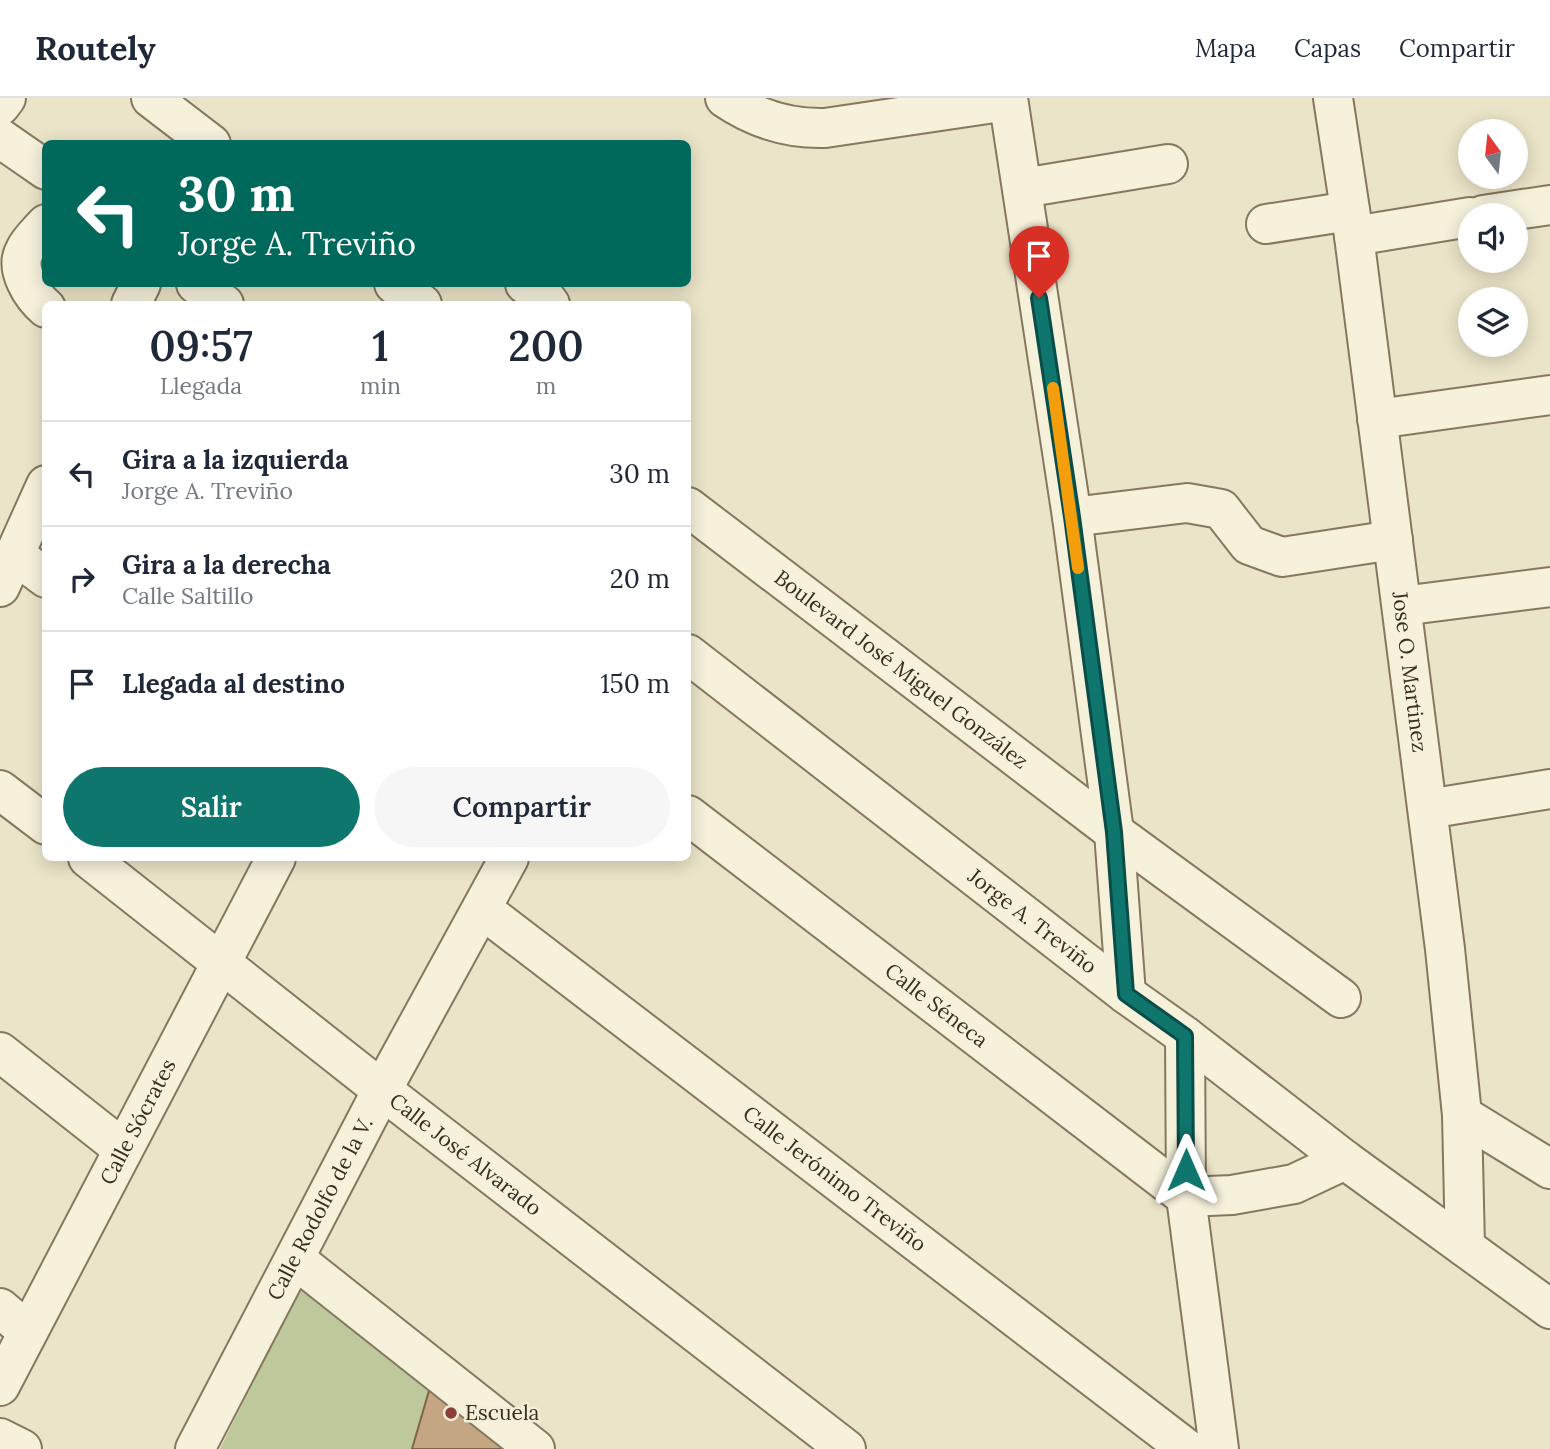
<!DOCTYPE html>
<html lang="es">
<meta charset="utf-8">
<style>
:root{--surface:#fff;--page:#f6f6f7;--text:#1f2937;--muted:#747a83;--line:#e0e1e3;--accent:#0f766e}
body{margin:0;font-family:Lora,serif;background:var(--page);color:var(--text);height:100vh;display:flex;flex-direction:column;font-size:26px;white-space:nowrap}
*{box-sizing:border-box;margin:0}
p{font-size:23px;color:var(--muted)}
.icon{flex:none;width:38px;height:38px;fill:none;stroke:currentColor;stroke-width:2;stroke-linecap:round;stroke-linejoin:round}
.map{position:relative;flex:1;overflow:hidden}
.drawer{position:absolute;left:42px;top:203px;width:649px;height:560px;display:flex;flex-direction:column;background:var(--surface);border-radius:10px;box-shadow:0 4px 18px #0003}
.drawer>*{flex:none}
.top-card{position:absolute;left:42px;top:42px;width:649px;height:147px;border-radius:10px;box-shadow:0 4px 18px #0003;background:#00695c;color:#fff;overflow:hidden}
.needle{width:46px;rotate:345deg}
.controls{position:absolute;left:1458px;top:21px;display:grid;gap:14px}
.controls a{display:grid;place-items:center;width:70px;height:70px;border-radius:50%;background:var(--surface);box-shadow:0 4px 18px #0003;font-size:35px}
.pin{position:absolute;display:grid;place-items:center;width:60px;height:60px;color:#fff;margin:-72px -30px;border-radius:50% 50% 50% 0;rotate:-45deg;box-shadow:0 0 7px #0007}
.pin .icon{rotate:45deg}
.me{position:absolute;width:77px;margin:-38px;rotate:0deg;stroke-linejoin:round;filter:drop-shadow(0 0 5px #0008)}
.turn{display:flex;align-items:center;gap:24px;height:147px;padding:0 21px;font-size:32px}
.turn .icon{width:91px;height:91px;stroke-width:2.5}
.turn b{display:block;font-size:49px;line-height:60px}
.eta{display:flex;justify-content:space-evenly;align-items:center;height:119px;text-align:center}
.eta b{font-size:42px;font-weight:600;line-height:49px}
.primary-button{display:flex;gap:14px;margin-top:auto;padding:14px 21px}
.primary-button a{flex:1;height:80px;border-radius:42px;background:var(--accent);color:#fff;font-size:28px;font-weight:600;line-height:80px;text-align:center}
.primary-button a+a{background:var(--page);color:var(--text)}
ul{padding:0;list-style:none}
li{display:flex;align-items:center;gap:21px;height:105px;padding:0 21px;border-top:2px solid var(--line)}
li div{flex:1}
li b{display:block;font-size:26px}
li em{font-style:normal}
header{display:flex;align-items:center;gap:42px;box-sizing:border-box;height:98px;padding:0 35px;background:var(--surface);border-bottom:2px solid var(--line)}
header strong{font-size:33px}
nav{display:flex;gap:38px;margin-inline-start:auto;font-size:24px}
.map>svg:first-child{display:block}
</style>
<header>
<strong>Routely</strong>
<nav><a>Mapa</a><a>Capas</a><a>Compartir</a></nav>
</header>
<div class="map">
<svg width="1550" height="1351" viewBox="0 0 1550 1351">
<rect width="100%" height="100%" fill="#eae4c8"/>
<path fill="#bec89d" d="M303,1183L433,1279L412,1351H220Z"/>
<path fill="#c5a682" stroke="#826547" stroke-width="2" d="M433,1279L526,1351H412Z"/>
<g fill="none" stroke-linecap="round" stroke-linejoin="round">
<g stroke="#85785f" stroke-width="42">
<g id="minor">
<path d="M151,0L211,46"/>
<path d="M725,0C756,21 789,31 825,30L1008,3"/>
<path d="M1008,0L1072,419L1114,734L1126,896"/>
<path id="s1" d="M1333,0L1354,138L1445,851L1462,1017L1465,1149"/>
<path d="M0,8L6,0"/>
<path d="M0,40L46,72"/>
<path d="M1023,90L1168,66"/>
<path d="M1483,117L1550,107"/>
<path d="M46,126C39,134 29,143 25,152C14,171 32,198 46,210"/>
<path d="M1266,126L1350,113"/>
<path d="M1354,138L1470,119"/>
<path d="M196,186L224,206"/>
<path d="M394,186L422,206"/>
<path d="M525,186L544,198L550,206"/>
<path d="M131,206L141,186"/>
<path d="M1377,321L1550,297"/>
<path id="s2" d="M688,409L1114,734L1341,900"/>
<path d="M1072,419L1187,405L1221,411L1249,447L1282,459L1393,442"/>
<path d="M14,456L46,480"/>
<path d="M0,489L46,387"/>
<path d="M1402,508L1550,489"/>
<path id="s3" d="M688,556L1126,896L1185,938L1345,1062L1550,1211"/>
<path d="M0,692L46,727"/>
<path d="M1428,711L1550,691"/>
<path id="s4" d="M688,717L1186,1099"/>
<path id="s5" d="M88,760L382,992L846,1351"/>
<path id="s6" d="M482,811L1187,1351"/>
<path d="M1185,938L1186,1099L1219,1351"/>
<path d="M0,954L123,1051"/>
<path d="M1462,1017L1550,1071"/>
<path d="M1186,1099L1232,1097L1294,1086L1345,1062"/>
<path d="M295,1161L535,1351"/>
<path d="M0,1210L28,1234"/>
<path id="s7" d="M0,1288L276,760"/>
<path d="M0,1340L22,1351"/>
<path id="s8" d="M195,1351L382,992L509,760"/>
</g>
</g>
<use href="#minor" stroke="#f6f1db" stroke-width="38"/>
</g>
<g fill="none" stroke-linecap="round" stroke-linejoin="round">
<g stroke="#0a4d48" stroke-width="18">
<path id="route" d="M1039,200L1072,419L1114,734L1126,896L1185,938L1186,1072"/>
</g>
<use href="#route" stroke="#0f766e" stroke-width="12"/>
<path stroke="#f59e0b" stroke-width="12" d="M1053,290L1078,470"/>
</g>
<circle fill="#8e3f35" stroke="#f3eed7" stroke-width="2.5" cx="451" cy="1315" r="7"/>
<g text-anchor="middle" stroke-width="5" stroke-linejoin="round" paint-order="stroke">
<g font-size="21" fill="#372e21" stroke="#f3eed7">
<text dy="7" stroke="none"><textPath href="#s2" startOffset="268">Boulevard José Miguel González</textPath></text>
<text dy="7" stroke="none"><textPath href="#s1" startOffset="579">Jose O. Martinez</textPath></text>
<text dy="7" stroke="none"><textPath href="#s3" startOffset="436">Jorge A. Treviño</textPath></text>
<text dy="7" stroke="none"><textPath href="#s4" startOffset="313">Calle Séneca</textPath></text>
<text dy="7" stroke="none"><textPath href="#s7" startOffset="298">Calle Sócrates</textPath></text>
<text dy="7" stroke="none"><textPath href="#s5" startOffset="480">Calle José Alvarado</textPath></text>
<text dy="7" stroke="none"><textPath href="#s6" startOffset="444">Calle Jerónimo Treviño</textPath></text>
<text dy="7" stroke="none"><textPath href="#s8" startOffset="271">Calle Rodolfo de la V.</textPath></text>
</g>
<g font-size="21" fill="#372e21" stroke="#f3eed7" text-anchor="start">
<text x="465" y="1322">Escuela</text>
</g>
</g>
</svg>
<div class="controls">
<a><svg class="needle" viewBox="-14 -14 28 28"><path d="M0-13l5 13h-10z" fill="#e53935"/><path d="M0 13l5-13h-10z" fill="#747a83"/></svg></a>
<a><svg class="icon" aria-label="sound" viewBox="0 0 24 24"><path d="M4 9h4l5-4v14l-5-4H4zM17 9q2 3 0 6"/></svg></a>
<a><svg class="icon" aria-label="layers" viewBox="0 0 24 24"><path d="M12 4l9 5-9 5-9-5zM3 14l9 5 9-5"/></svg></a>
</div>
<div class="pin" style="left:1039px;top:200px;background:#d93025"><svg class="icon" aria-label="arrive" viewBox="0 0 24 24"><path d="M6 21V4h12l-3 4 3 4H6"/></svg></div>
<svg class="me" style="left:1186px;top:1072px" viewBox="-20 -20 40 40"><path d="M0-17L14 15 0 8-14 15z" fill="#0f766e" stroke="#fff" stroke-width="4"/></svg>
<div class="top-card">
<div class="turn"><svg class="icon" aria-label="left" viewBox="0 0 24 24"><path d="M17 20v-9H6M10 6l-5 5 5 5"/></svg><div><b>30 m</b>Jorge A. Treviño</div></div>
</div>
<section class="drawer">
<div class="eta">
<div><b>09:57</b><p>Llegada</p></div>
<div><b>1</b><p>min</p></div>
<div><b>200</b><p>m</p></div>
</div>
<ul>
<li><svg class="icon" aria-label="left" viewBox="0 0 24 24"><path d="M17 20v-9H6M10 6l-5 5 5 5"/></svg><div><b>Gira a la izquierda</b><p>Jorge A. Treviño</p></div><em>30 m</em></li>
<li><svg class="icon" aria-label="right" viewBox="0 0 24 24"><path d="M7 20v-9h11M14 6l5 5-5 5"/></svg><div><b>Gira a la derecha</b><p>Calle Saltillo</p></div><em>20 m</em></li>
<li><svg class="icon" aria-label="arrive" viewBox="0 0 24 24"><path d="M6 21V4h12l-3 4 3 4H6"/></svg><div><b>Llegada al destino</b></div><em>150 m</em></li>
</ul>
<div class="primary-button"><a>Salir</a><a>Compartir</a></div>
</section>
</div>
